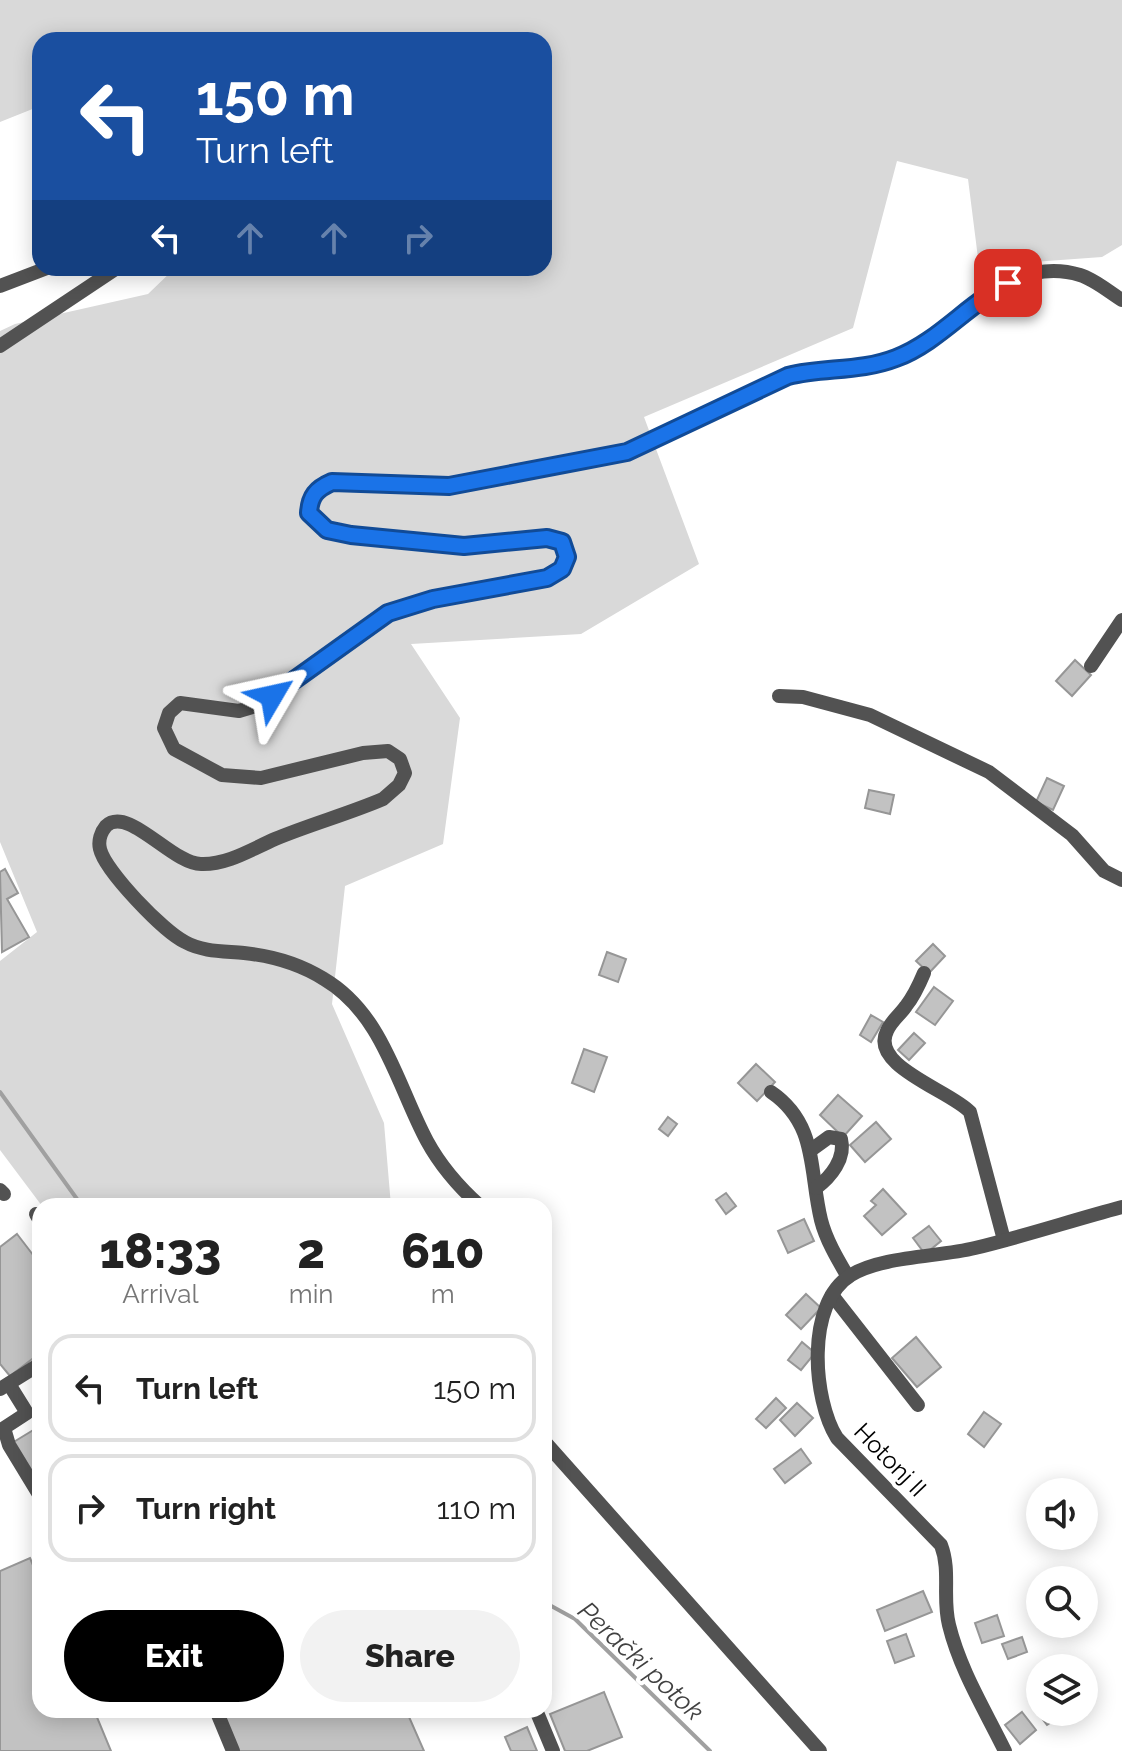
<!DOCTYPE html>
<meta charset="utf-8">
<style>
:root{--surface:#fff;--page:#f2f2f2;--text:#222;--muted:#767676;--line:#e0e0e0;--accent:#000}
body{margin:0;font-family:Raleway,sans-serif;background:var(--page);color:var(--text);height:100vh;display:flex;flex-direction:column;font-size:30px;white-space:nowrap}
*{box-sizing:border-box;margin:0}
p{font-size:26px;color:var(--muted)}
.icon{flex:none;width:44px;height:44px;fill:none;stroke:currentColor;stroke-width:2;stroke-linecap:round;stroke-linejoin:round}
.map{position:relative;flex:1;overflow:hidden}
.panel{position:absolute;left:32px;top:1198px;width:520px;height:520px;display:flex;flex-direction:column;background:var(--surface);border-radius:24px;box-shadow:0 4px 20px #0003}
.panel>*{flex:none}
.banner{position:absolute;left:32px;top:32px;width:520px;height:244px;border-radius:24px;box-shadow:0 4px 20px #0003;background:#1a4fa0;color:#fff;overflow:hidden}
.tools{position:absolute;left:1026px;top:1478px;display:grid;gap:16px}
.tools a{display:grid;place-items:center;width:72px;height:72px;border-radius:50%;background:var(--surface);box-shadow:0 4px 20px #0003;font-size:40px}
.pin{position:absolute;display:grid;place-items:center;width:68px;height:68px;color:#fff;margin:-34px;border-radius:16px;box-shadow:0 4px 12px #0006}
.me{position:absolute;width:88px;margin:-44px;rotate:54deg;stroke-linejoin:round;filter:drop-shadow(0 0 6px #0008)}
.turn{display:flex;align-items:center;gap:28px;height:168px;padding:0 32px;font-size:36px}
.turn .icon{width:104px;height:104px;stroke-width:2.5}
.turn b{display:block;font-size:56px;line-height:68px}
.lanes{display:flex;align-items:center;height:76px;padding:0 32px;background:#0003;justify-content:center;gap:40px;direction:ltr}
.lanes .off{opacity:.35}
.eta{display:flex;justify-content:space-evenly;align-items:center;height:136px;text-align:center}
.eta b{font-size:48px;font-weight:800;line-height:56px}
.primary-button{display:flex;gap:16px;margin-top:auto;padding:16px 32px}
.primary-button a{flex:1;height:92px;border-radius:48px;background:var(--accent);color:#fff;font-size:32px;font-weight:800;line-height:92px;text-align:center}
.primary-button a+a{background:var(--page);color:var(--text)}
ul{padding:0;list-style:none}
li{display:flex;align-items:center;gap:24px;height:108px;margin:0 16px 12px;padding:0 16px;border:4px solid var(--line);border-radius:24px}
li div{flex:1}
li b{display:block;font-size:30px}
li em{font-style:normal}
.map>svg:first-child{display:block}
</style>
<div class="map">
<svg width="1122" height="1751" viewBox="0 0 1122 1751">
<rect width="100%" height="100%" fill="#fff"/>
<path fill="#d9d9d9" d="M0,0H1122V245L1102,257L979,266L968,179L897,161L853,328L644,417L699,564L581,634L411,644L460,718L443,844L345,886L332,1004L384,1123L391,1206H42L0,1150V961L37,932L0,842V331L15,324L148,294L175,268H544V40H40V106L0,122Z"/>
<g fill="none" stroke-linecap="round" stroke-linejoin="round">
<g stroke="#a0a0a0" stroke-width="4">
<path d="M0,1092L82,1206"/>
<path d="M544,1602L575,1619L710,1751"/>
</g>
</g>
<g fill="#c2c2c2" stroke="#969696" stroke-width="2">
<path d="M1075,660L1091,675L1072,696L1056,681Z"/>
<path d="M1047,778L1064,786L1053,810L1036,802Z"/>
<path d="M869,790L894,795L890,814L865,808Z"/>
<path d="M5,869L18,893L7,899L29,937L2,952L0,872Z"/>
<path d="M933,944L945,956L929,973L916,961Z"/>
<path d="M607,952L626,959L618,982L599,975Z"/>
<path d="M934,987L953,1001L935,1025L916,1012Z"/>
<path d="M871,1015L883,1022L871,1042L860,1035Z"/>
<path d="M914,1033L925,1043L909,1060L898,1050Z"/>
<path d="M584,1049L607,1057L594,1092L572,1083Z"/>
<path d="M756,1064L775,1082L757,1101L738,1083Z"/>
<path d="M838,1095L862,1116L843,1137L820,1115Z"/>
<path d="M668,1117L677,1124L668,1136L659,1129Z"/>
<path d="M876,1122L891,1139L865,1162L850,1145Z"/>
<path d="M883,1189L906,1214L882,1235L864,1216L876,1205L871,1201Z"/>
<path d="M726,1193L736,1206L726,1214L716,1200Z"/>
<path d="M804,1219L814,1241L788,1253L778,1231Z"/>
<path d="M929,1226L941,1241L925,1254L913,1238Z"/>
<path d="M17,1234L40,1264V1353L10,1376L0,1364V1247Z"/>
<path d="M806,1294L821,1308L801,1329L786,1315Z"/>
<path d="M916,1337L941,1367L917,1387L892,1358Z"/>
<path d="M802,1342L815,1353L801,1370L788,1360Z"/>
<path d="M776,1398L786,1408L766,1428L756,1419Z"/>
<path d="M797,1403L813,1418L795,1436L780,1420Z"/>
<path d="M984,1412L1001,1424L984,1447L968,1434Z"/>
<path d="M40,1426V1489L12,1443Z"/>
<path d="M801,1449L811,1463L785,1483L774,1469Z"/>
<path d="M30,1558L40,1582V1710H94L111,1751H0V1571Z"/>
<path d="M923,1591L932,1612L885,1631L877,1610Z"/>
<path d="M997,1615L1004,1636L982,1643L975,1623Z"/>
<path d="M906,1634L914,1656L895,1663L887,1641Z"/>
<path d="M1022,1637L1027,1652L1008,1659L1002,1644Z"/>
<path d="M604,1692L622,1737L587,1751H565L550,1714Z"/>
<path d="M1040,1704V1712L1062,1715L1047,1725L1034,1708Z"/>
<path d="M240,1710H406L424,1751H238L224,1717Z"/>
<path d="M1022,1712L1036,1730L1020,1744L1005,1725Z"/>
<path d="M527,1727L537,1751H511L505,1737Z"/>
</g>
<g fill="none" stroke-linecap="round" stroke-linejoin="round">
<g stroke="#525252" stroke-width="14">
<path d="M0,286L47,268"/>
<path d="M0,346L117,268"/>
<path d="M1091,666L1122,620"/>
<path d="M779,696L803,697L870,715L989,772L1072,835L1104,871L1122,880"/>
<path d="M924,973C919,985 914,996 906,1006C900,1015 891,1021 887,1031C869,1066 951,1091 970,1112L1004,1240"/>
<path d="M771,1092C818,1124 809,1171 821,1220C826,1240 838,1260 848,1277"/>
<path d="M811,1150L829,1137L841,1139C846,1158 831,1177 816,1188"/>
<path d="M0,1190L4,1194"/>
<path d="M480,1206C460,1188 440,1165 427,1141C397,1085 383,1014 324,979C300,964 273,956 244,953C224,951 203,952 185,942C164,932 105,871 100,849C98,841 101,832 106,826C128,805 172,864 201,864C227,865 252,849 275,839C311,824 348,814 383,799L399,785L405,773L400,759L388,751L363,753L261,778L222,775L174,749L164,728L169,713L180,703L239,711L259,705L388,613L433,599L547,578L562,569L567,557L562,542L547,538L464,546L351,535L327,530L309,513C310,496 316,489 332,482L449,486L627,452L788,376C826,367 866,375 902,356C957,326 1008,253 1080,275C1094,279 1109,292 1122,300"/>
<path d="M36,1214L40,1221"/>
<path d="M832,1295L918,1405"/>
<path d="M9,1384L27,1413L4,1428L9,1445L40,1496"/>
<path d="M0,1389L40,1364"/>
<path d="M544,1441L820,1751"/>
<path d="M216,1710L233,1751"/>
<path d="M536,1710L553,1751"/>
<path d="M1005,1751C985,1710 960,1670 949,1625C942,1598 951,1571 941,1545L837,1438C813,1400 805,1303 851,1275C882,1256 939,1257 975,1248C1025,1236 1073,1220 1122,1207"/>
</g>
</g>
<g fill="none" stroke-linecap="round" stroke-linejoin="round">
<g stroke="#114b97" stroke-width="20">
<path id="route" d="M272,696L388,613L433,599L547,578L562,569L567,557L562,542L547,538L464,546L351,535L327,530L309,513C310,496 316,489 332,482L449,486L627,452L788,376C824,367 860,372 896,358C937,343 969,303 1008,283"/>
</g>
<use href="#route" stroke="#1a73e8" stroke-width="14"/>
</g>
<g text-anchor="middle" stroke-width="8" stroke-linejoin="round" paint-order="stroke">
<g font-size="24" fill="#000" stroke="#fff">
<text transform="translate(890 1460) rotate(46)" y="8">Hotonj II</text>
</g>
<g font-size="26" font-style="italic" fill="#414141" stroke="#fff">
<text transform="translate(641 1661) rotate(43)" y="9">Perački potok</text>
</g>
</g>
</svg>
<div class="tools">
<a><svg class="icon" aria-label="sound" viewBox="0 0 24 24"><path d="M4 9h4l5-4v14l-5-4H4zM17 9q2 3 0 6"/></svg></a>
<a><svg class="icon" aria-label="search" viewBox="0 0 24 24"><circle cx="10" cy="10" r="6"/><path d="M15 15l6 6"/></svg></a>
<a><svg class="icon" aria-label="layers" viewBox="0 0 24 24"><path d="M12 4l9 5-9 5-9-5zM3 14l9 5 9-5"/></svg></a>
</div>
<div class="pin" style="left:1008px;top:283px;background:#d93025"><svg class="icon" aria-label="arrive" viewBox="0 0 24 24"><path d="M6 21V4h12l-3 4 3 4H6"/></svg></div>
<svg class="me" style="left:272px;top:696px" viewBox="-20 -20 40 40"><path d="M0-17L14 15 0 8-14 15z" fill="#1a73e8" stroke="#fff" stroke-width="4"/></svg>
<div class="banner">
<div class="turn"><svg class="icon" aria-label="left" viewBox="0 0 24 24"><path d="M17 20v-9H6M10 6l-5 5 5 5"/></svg><div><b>150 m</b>Turn left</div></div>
<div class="lanes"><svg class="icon" aria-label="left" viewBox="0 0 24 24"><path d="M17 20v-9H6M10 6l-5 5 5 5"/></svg><svg class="icon off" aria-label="ahead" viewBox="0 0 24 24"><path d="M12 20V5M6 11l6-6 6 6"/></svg><svg class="icon off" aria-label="ahead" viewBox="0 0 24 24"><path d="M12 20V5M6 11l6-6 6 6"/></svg><svg class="icon off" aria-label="right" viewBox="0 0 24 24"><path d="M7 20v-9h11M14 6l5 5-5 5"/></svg></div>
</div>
<section class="panel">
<div class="eta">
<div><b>18:33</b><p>Arrival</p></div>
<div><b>2</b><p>min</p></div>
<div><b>610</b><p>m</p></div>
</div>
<ul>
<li><svg class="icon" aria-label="left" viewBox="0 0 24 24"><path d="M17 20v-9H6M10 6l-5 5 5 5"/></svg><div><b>Turn left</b></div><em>150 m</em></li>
<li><svg class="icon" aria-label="right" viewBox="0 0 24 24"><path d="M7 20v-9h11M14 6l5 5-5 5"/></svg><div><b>Turn right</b></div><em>110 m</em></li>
</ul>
<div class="primary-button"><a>Exit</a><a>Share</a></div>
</section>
</div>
